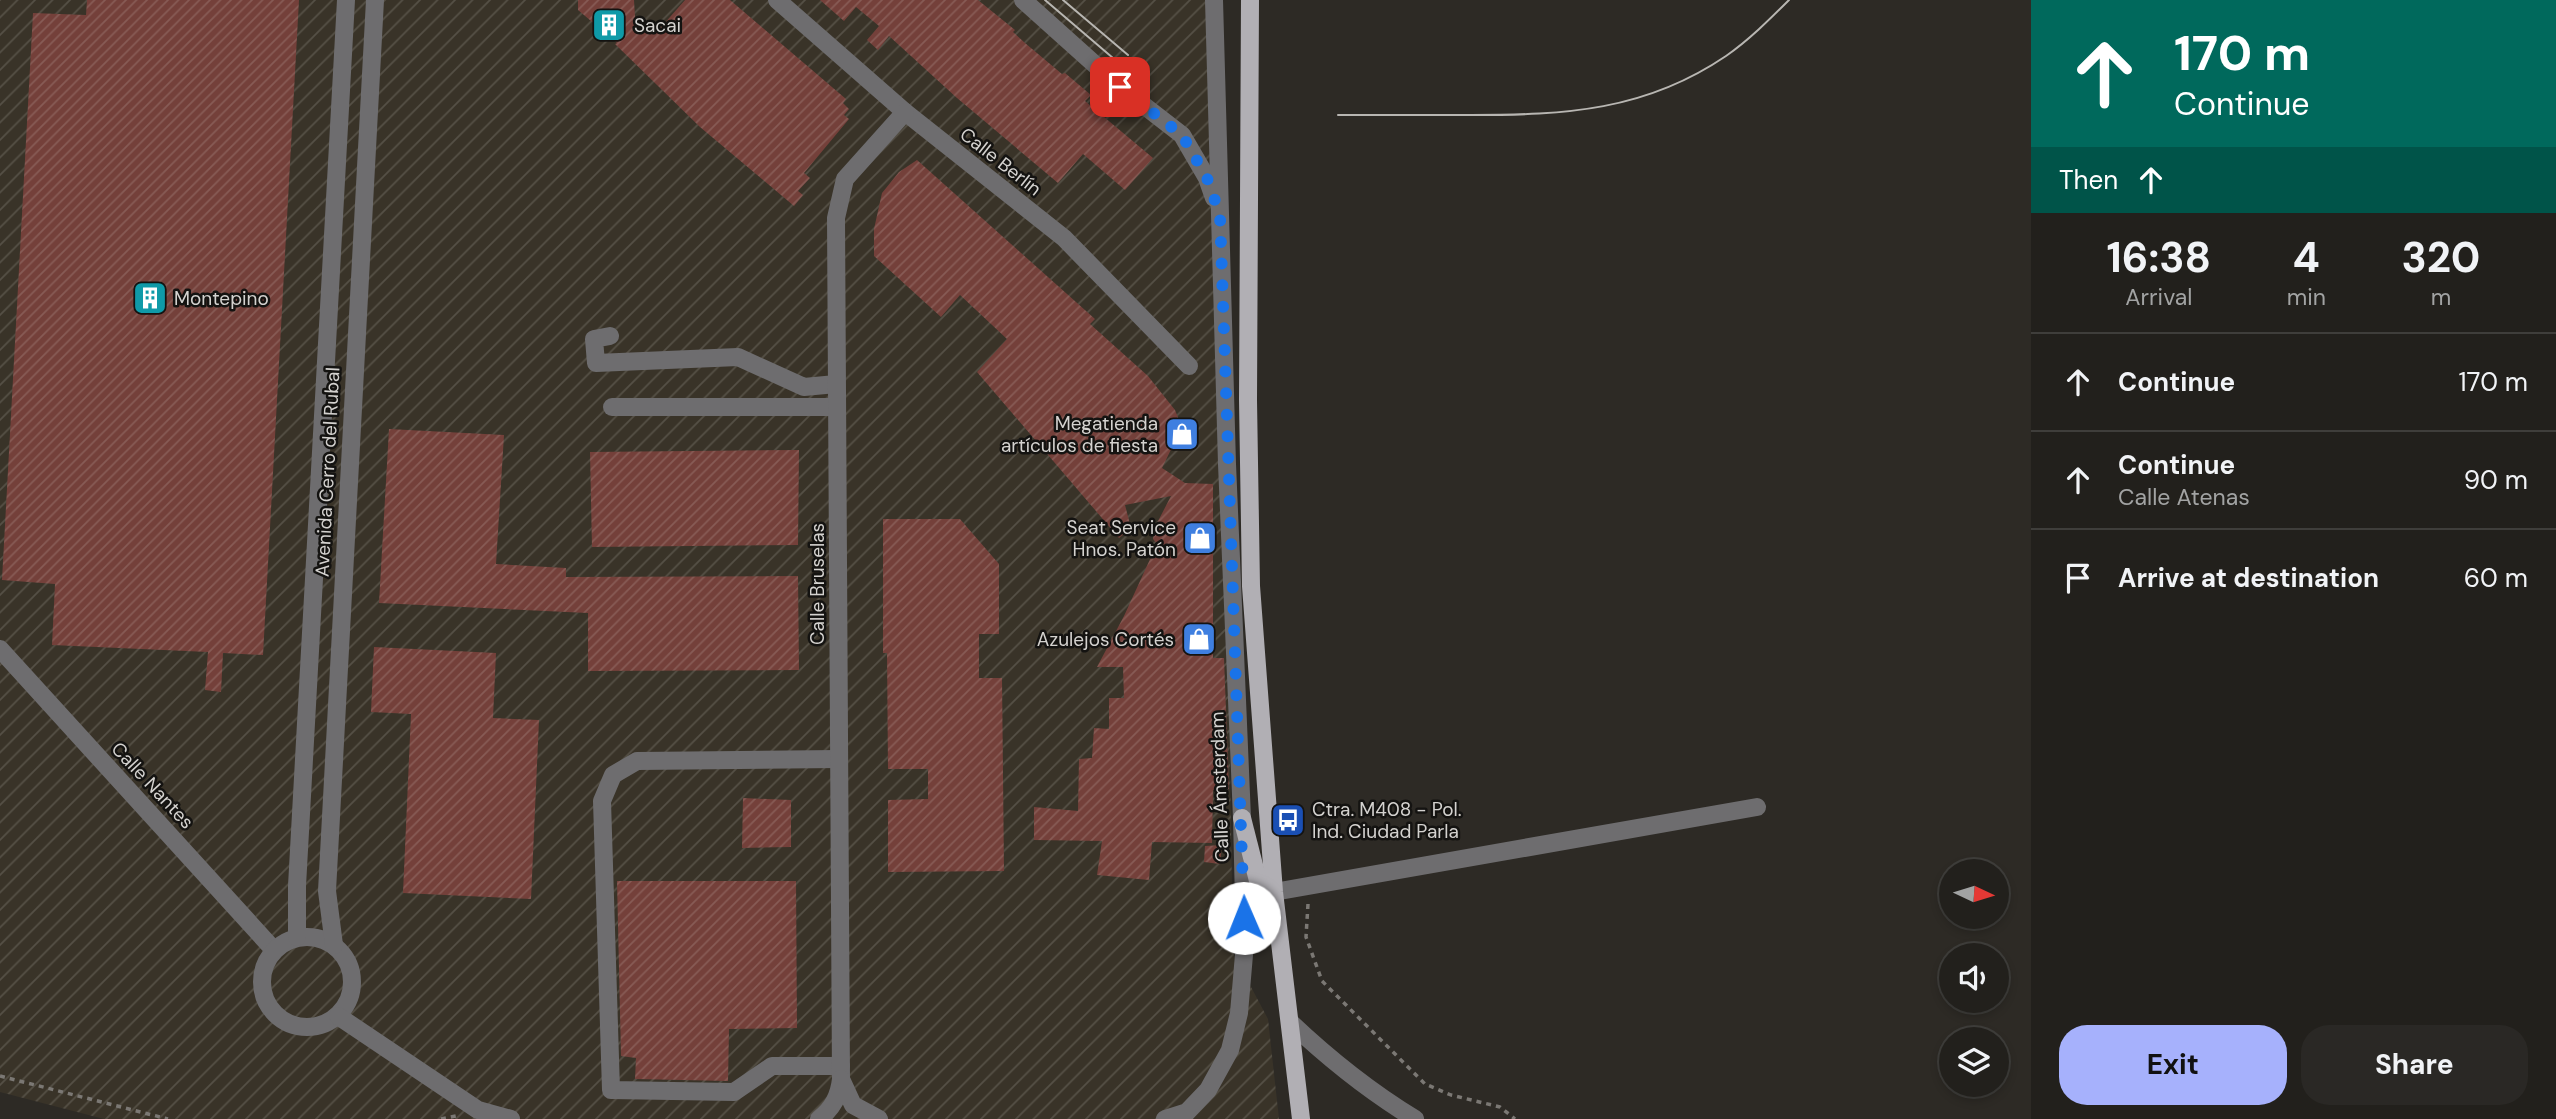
<!DOCTYPE html>
<meta charset="utf-8">
<style>
:root{--surface:#22201c;--page:#2a2825;--text:#f1f3f6;--muted:#a2a3a3;--line:#3f3e3b;--accent:#a6b1fc}
body{margin:0;font-family:"DM Sans",sans-serif;background:var(--page);color:var(--text);height:100vh;display:flex;flex-direction:column;font-size:26px;white-space:nowrap}
*{box-sizing:border-box;margin:0}
p{font-size:23px;color:var(--muted)}
.icon{flex:none;width:38px;height:38px;fill:none;stroke:currentColor;stroke-width:2;stroke-linecap:round;stroke-linejoin:round}
.map{position:relative;flex:1;overflow:hidden}
.side{display:flex;flex-direction:column;background:var(--surface);width:525px}
.side>*{flex:none}
.guide{background:#00695c;color:#fff;overflow:hidden}
.needle{width:46px;rotate:94deg}
.fabs{position:absolute;left:1939px;top:859px;display:grid;gap:14px}
.fabs a{display:grid;place-items:center;width:70px;height:70px;border-radius:50%;background:var(--surface);box-shadow:0 4px 10px #0003,0 0 0 2px var(--line);font-size:35px}
.pin{position:absolute;display:grid;place-items:center;width:60px;height:60px;color:#fff;margin:-30px;border-radius:14px;box-shadow:0 4px 10px #0006}
.me{position:absolute;width:77px;margin:-38px;rotate:359deg;stroke-linejoin:round;filter:drop-shadow(0 0 5px #0008)}
.turn{display:flex;align-items:center;gap:24px;height:147px;padding:0 28px;font-size:32px}
.turn .icon{width:91px;height:91px;stroke-width:2.5}
.turn b{display:block;font-size:49px;line-height:60px}
.then{display:flex;align-items:center;height:66px;padding:0 28px;background:#0003;gap:14px;font-size:26px}
.eta{display:flex;justify-content:space-evenly;align-items:center;height:119px;text-align:center}
.eta b{font-size:42px;font-weight:700;line-height:49px}
.primary-button{display:flex;gap:14px;margin-top:auto;padding:14px 28px}
.primary-button a{flex:1;height:80px;border-radius:28px;background:var(--accent);color:#111;font-size:28px;font-weight:700;line-height:80px;text-align:center}
.primary-button a+a{background:var(--page);color:var(--text)}
ul{padding:0;list-style:none}
li{display:flex;align-items:center;gap:21px;height:98px;padding:0 28px;border-top:2px solid var(--line)}
li div{flex:1}
li b{display:block;font-size:26px}
li em{font-style:normal}
main{display:flex;flex:1;min-height:0}
.map>svg:first-child{display:block}
</style>
<main>
<div class="map">
<svg width="2031" height="1119" viewBox="0 0 2031 1119">
<defs>
<pattern id="industrial-furrows" width="10" height="10" patternUnits="userSpaceOnUse" patternTransform="scale(1.75)"><rect width="10" height="10" fill="#393328"/><path d="M-1 1l2-2M0 10L10 0M9 11l2-2" fill="none" stroke="#555046"/></pattern>
<pattern id="building-hatch" width="6" height="6" patternUnits="userSpaceOnUse" patternTransform="scale(1.75)"><rect width="6" height="6" fill="#74403a"/><path d="M-1 1l2-2M0 6l6-6M5 7l2-2" fill="none" stroke="#875b55"/></pattern>
</defs>
<rect width="100%" height="100%" fill="#2d2a25"/>
<path fill="url(#industrial-furrows)" d="M0,0H1218L1233,953L1268,1019L1279,1119H104L0,1092Z"/>
<g fill="url(#building-hatch)">
<path d="M87,0H299L263,655L223,653L221,692L205,690L208,652L52,645L55,584L2,580L33,13L86,15Z"/>
<path d="M578,0H634L635,17L655,34L685,0H730L846,99L843,103L849,109L844,115L849,119L804,173L810,178L798,191L803,195L794,206L700,127L615,44L617,43L578,10Z"/>
<path d="M820,0H978L1015,30L1013,32L1025,43L1062,74L1065,73L1091,95L1085,101L1153,158L1125,190L1083,154L1058,183L957,98L889,36L878,50L867,40L879,26L856,7L844,21Z"/>
<path d="M917,160L1095,319L1090,324L1148,376L1175,410L1182,427L1162,468L1185,483L1213,484V658H1224L1229,789L1213,790L1212,843L1152,842L1149,880L1097,875L1102,841L1034,840V807L1078,811L1079,759L1092,758L1094,728L1109,729V698H1124L1123,667H1097L1124,616L1157,544L1153,539L1155,527L1171,496L1125,505L1131,528L1119,538L977,372L1007,339L960,295L941,317L874,256V229L882,193L899,172Z"/>
<path d="M389,429L504,435L496,564L566,568V577L798,576L799,670L588,671V613L379,603Z"/>
<path d="M799,450L798,545L592,547L590,452Z"/>
<path d="M883,519H960L999,564V634H979V678H1002L1004,871L888,872V800L928,799V769H888L887,653H883Z"/>
<path d="M374,647L496,653L493,718L539,720L531,899L403,893L411,714L371,712Z"/>
<path d="M743,798L791,800V847L742,848Z"/>
<path d="M1222,845L1220,864L1204,862L1205,846Z"/>
<path d="M617,881H796L797,1028L729,1029L728,1081L635,1079L636,1058L621,1056Z"/>
</g>
<g fill="none" stroke-linecap="round" stroke-linejoin="round">
<g stroke="#7b7874" stroke-width="3.5" stroke-dasharray="5 5" stroke-linecap="butt">
<path d="M1308,904L1306,937L1322,981L1425,1084L1451,1095L1500,1107L1515,1119"/>
<path d="M0,1076L168,1119"/>
<path d="M441,1119L456,1116"/>
</g>
<g stroke="#6e6d6f" stroke-width="18">
<path d="M777,0L905,112L1064,238L1189,366"/>
<path d="M1023,0L1120,87L1182,135L1207,178L1214,198"/>
<path d="M610,336L594,339L596,363L738,357L804,387L836,384"/>
<path d="M612,407H837"/>
<path d="M0,649L274,950"/>
<path d="M839,759L637,761L613,775L602,801L611,1090L734,1092L772,1066H841"/>
<path d="M1274,892L1757,807"/>
<circle cx="307" cy="982" r="45"/>
<path d="M297,937V886L346,0"/>
<path d="M334,945L327,891L375,0"/>
<path d="M338,1016L478,1110L511,1119"/>
<path d="M1290,1022C1329,1059 1369,1091 1415,1119"/>
<path d="M841,1079L836,218L845,179L905,112"/>
<path d="M819,1119C833,1108 839,1096 841,1079L853,1105L879,1119"/>
<path d="M1165,1119L1187,1112L1208,1090L1230,1050L1239,1013L1245,943L1242,818L1227,464L1214,0"/>
</g>
<g stroke="#b1afb4" stroke-width="18">
<path d="M1250,0L1248,400L1251,586L1274,892L1301,1119"/>
<path d="M1242,818L1268,920"/>
</g>
<g stroke="#b8b6b2" stroke-width="2">
<path d="M1045,0L1120,64"/>
<path d="M1063,0L1128,55"/>
<path d="M1338,115C1383,115 1427,115 1471,115C1565,115 1645,111 1726,56C1749,40 1769,20 1789,0"/>
</g>
</g>
<g fill="none" stroke-linecap="round" stroke-linejoin="round">
<path stroke="#1a73e8" stroke-width="12" stroke-dasharray="0 21.6" d="M1120,87L1182,135L1207,178L1220,215L1244,918"/>
</g>
<defs>
<g id="building-square" transform="scale(1.75)"><rect x="-9" y="-9" width="18" height="18" rx="4" fill="#0f9aa8" stroke="#141311"/><path d="M-4-6H4V6H1V3H-1V6H-4ZM-2.5-4.3h1.7v1.8h-1.7ZM.8-4.3h1.7v1.8H.8ZM-2.5-1h1.7V.8h-1.7ZM.8-1h1.7V.8H.8Z" fill="#fff"/></g>
<g id="shop-square" transform="scale(1.75)"><rect x="-9" y="-9" width="18" height="18" rx="4" fill="#3f7fe0" stroke="#141311"/><path d="M-5-2.5h2.3a2.7 3.5 0 0 1 5.4 0H5L5.5 6h-11ZM-1.5-2.5h3a1.5 2.3 0 0 0-3 0Z" fill="#fff"/></g>
<g id="bus-square" transform="scale(1.75)"><rect x="-9" y="-9" width="18" height="18" rx="4" fill="#1a4fb4" stroke="#141311"/><path d="M-5-6H5V4H4V6H2V4H-2V6H-4V4H-5ZM-3.5-4V0h7V-4ZM-3.5 1.2v1.5H-2V1.2ZM2 1.2v1.5H3.5V1.2Z" fill="#fff"/></g>
</defs>
<g fill-rule="evenodd">
<use href="#building-square" x="609" y="25"/>
<use href="#building-square" x="150" y="298"/>
<use href="#shop-square" x="1182" y="434"/>
<use href="#shop-square" x="1200" y="538"/>
<use href="#shop-square" x="1199" y="639"/>
<use href="#bus-square" x="1288" y="820"/>
</g>
<g text-anchor="middle" stroke-width="5" stroke-linejoin="round" paint-order="stroke">
<g font-size="19" fill="#d4d2cf" stroke="#141311" text-anchor="start">
<text x="634" y="32">Sacai</text>
<text x="174" y="305">Montepino</text>
<text x="1158" y="430" text-anchor="end">Megatienda<tspan x="1158" dy="22">artículos de fiesta</tspan></text>
<text x="1176" y="534" text-anchor="end">Seat Service<tspan x="1176" dy="22">Hnos. Patón</tspan></text>
<text x="1174" y="646" text-anchor="end">Azulejos Cortés</text>
<text x="1312" y="816">Ctra. M408 - Pol.<tspan x="1312" dy="22">Ind. Ciudad Parla</tspan></text>
</g>
<g font-size="19" fill="#d4d2cf" stroke="#141311">
<text transform="translate(1001 161) rotate(38)" y="7">Calle Berlín</text>
<text transform="translate(327 472) rotate(-87)" y="7">Avenida Cerro del Rubal</text>
<text transform="translate(817 584) rotate(-90)" y="7">Calle Bruselas</text>
<text transform="translate(153 785) rotate(47)" y="7">Calle Nantes</text>
<text transform="translate(1219 787) rotate(-92)" y="7">Calle Ámsterdam</text>
</g>
</g>
</svg>
<div class="fabs">
<a><svg class="needle" viewBox="-14 -14 28 28"><path d="M0-13l5 13h-10z" fill="#e53935"/><path d="M0 13l5-13h-10z" fill="#a2a3a3"/></svg></a>
<a><svg class="icon" aria-label="sound" viewBox="0 0 24 24"><path d="M4 9h4l5-4v14l-5-4H4zM17 9q2 3 0 6"/></svg></a>
<a><svg class="icon" aria-label="layers" viewBox="0 0 24 24"><path d="M12 4l9 5-9 5-9-5zM3 14l9 5 9-5"/></svg></a>
</div>
<div class="pin" style="left:1120px;top:87px;background:#d93025"><svg class="icon" aria-label="arrive" viewBox="0 0 24 24"><path d="M6 21V4h12l-3 4 3 4H6"/></svg></div>
<svg class="me" style="left:1244px;top:918px" viewBox="-20 -20 40 40"><circle r="19" fill="#fff"/><path d="M0-13L10 11 0 6-10 11z" fill="#1a73e8"/></svg>
</div>
<section class="side">
<div class="guide">
<div class="turn"><svg class="icon" aria-label="ahead" viewBox="0 0 24 24"><path d="M12 20V5M6 11l6-6 6 6"/></svg><div><b>170 m</b>Continue</div></div>
<div class="then">Then<svg class="icon" aria-label="ahead" viewBox="0 0 24 24"><path d="M12 20V5M6 11l6-6 6 6"/></svg></div>
</div>
<div class="eta">
<div><b>16:38</b><p>Arrival</p></div>
<div><b>4</b><p>min</p></div>
<div><b>320</b><p>m</p></div>
</div>
<ul>
<li><svg class="icon" aria-label="ahead" viewBox="0 0 24 24"><path d="M12 20V5M6 11l6-6 6 6"/></svg><div><b>Continue</b></div><em>170 m</em></li>
<li><svg class="icon" aria-label="ahead" viewBox="0 0 24 24"><path d="M12 20V5M6 11l6-6 6 6"/></svg><div><b>Continue</b><p>Calle Atenas</p></div><em>90 m</em></li>
<li><svg class="icon" aria-label="arrive" viewBox="0 0 24 24"><path d="M6 21V4h12l-3 4 3 4H6"/></svg><div><b>Arrive at destination</b></div><em>60 m</em></li>
</ul>
<div class="primary-button"><a>Exit</a><a>Share</a></div>
</section>
</main>
